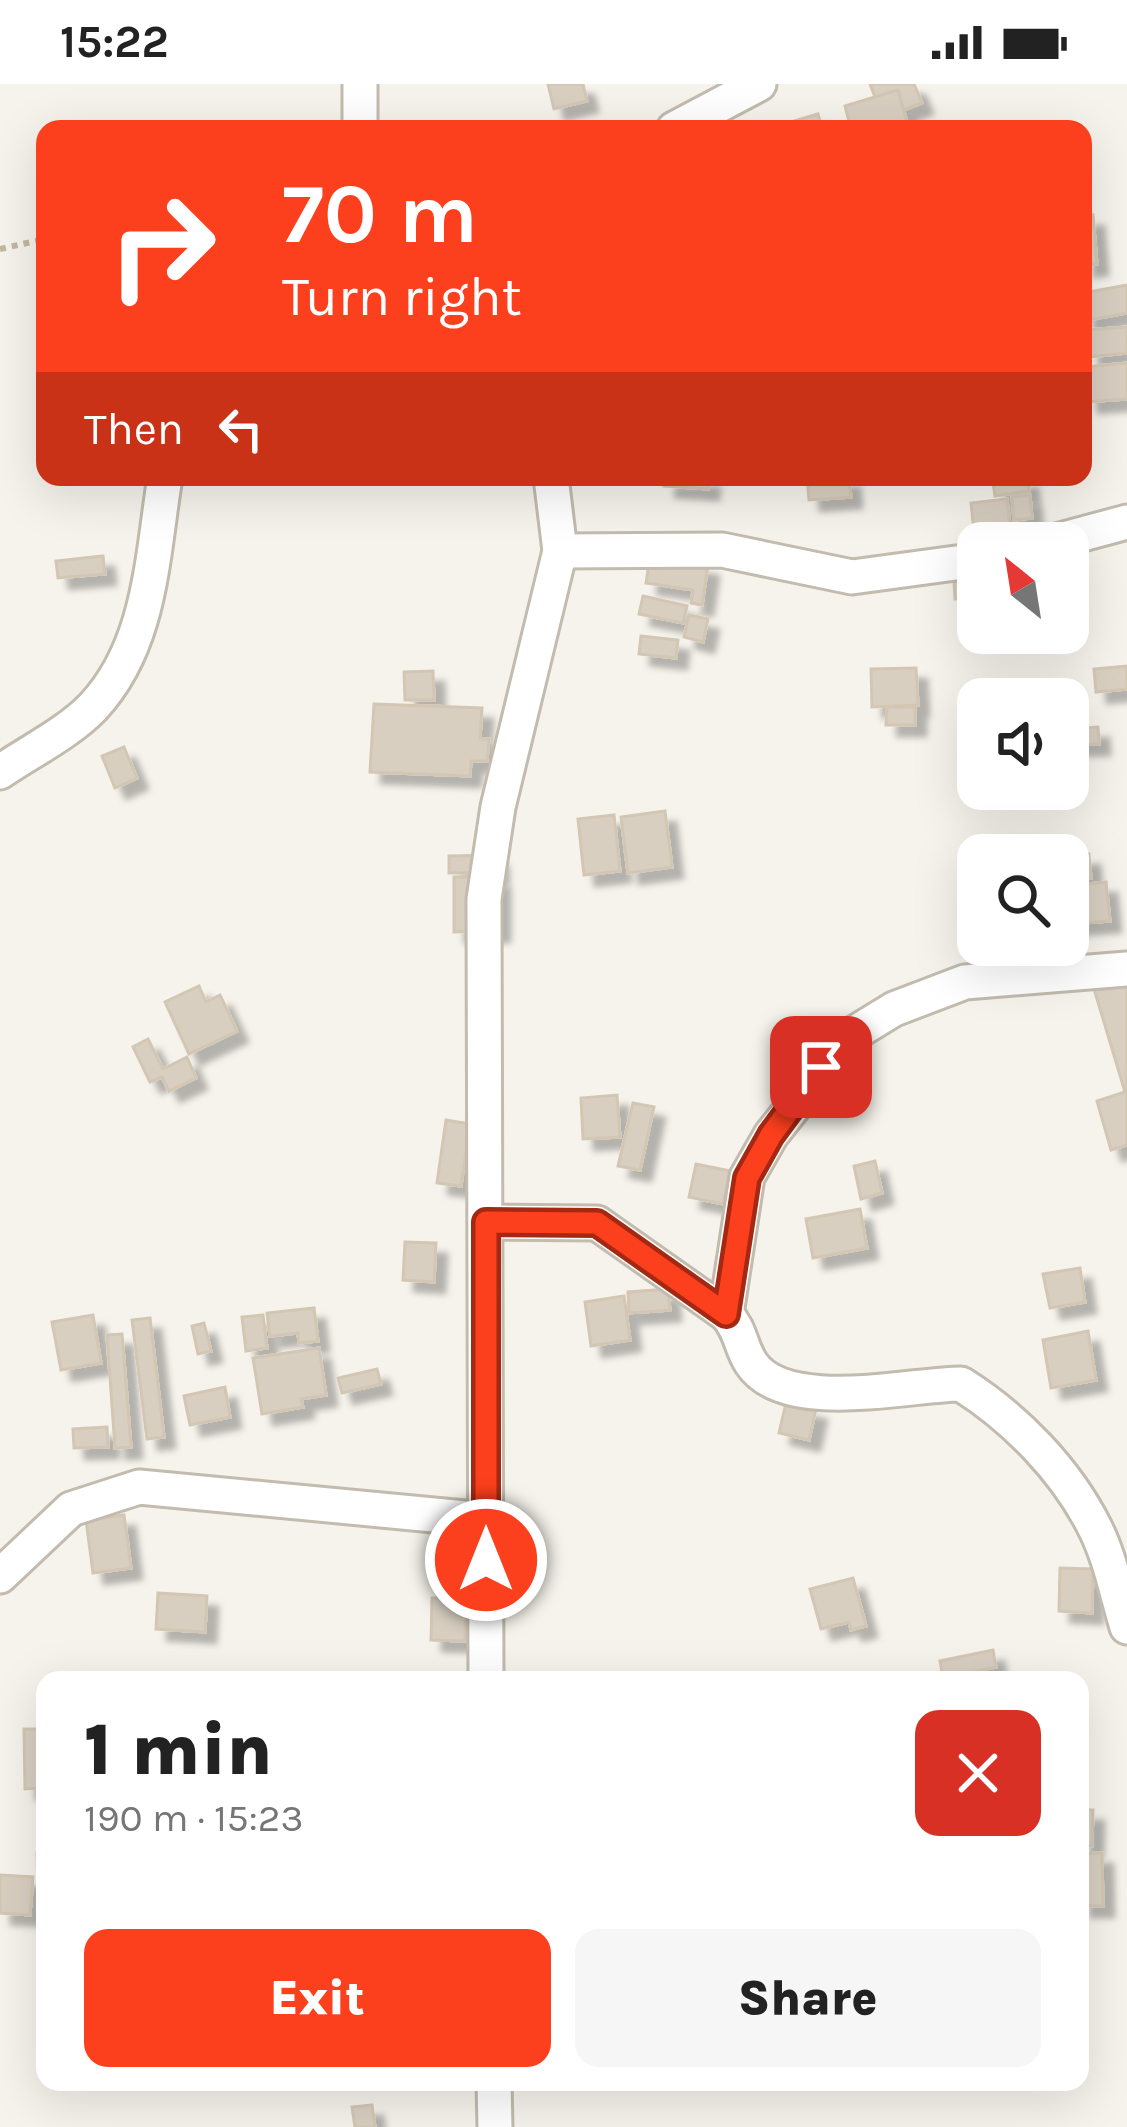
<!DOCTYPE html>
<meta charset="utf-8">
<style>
:root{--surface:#fff;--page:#f6f6f6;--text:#222;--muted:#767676;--accent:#fc3f1d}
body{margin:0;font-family:Karla,sans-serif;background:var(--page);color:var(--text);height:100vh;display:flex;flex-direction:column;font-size:45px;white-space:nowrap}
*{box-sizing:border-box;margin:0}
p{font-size:39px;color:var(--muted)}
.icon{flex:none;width:66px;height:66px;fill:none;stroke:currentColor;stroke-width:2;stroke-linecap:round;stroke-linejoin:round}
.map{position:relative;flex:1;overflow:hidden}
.details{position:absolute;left:36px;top:1587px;width:1053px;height:420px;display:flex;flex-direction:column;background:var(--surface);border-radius:24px;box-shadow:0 12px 48px #0002}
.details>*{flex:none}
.hud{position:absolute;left:36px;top:36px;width:1056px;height:366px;border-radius:24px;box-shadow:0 12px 48px #0002;background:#fc3f1d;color:#fff;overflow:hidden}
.needle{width:78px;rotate:330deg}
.fabs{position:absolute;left:957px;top:438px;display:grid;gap:24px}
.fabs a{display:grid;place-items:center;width:132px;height:132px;border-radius:24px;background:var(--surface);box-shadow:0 12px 48px #0002;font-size:60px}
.pin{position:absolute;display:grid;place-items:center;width:102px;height:102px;color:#fff;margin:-51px;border-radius:24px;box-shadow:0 6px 18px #0006}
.me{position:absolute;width:132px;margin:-66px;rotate:0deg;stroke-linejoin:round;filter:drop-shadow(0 0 9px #0008)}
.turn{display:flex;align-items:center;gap:42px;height:252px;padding:0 48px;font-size:54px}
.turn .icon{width:156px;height:156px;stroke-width:2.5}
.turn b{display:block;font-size:84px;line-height:102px}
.then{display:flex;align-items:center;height:114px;padding:0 48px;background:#0003;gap:24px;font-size:45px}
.round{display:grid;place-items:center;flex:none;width:126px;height:126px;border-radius:24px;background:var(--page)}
.summary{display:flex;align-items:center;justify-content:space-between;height:204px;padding:0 48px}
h1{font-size:72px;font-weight:800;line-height:90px}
.button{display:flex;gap:24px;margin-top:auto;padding:24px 48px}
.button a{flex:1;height:138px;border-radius:24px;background:var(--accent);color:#fff;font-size:48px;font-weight:800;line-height:138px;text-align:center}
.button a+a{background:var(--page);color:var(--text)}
.status{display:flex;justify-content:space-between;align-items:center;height:84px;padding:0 60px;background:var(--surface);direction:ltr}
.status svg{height:33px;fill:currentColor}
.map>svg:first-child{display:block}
</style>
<div class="status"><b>15:22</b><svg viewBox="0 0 49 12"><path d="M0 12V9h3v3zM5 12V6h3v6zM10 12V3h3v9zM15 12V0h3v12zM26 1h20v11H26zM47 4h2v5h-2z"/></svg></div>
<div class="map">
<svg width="1127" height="2043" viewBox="0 0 1127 2043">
<defs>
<filter id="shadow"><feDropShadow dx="11" dy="11" stdDeviation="3" flood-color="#0004"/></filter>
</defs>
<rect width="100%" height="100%" fill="#f6f3ec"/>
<g fill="#d8cfc1" stroke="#d3c7b4" stroke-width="3" filter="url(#shadow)">
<path d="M548,0H583L587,17L554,25Z"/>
<path d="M870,0H914L922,19L883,34Z"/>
<path d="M898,6L909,45H851L845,22Z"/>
<path d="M818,30L822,45H783L781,41Z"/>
<path d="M1093,131L1097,180L1083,182V132Z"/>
<path d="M1127,201V229L1083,237V209Z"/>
<path d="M1127,243V269L1089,273L1087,246Z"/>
<path d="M1127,279V315L1087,318L1084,283Z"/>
<path d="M665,393H709L708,405L664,402Z"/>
<path d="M807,393H849L851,413L809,416Z"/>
<path d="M1027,393L1029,407L995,412L993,398Z"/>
<path d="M1030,411L1032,434L1014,436L1012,413Z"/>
<path d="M1007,415L1010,442L974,447L971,419Z"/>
<path d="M103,472L105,490L58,494L56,477Z"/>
<path d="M650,473L708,481L702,521L691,519L693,506L646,499Z"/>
<path d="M978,496V514L955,515L954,497Z"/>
<path d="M643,512L687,522L683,539L639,530Z"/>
<path d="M689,531L708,535L703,558L684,553Z"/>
<path d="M641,552L678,556L676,574L639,570Z"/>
<path d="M1127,582V605L1096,608L1094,585Z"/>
<path d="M916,584L918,621L872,623L871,585Z"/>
<path d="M433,587L434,616H405L404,588Z"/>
<path d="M374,620L482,624L480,655H489L487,677H471L470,692L370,688Z"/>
<path d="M887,623H915V641H886Z"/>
<path d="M1098,643L1099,660L1068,661V645Z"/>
<path d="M124,663L137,694L115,704L102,672Z"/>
<path d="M665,727L672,783L628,789L621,733Z"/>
<path d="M614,731L620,787L584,791L578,735Z"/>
<path d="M1089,770L1091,794L1068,797V772Z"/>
<path d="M497,771L498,788L449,789V772Z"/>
<path d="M454,793H499V847L454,848Z"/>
<path d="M1106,798L1110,837L1069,840L1068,802Z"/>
<path d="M1127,885V1061L1111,1066L1097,1017L1125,1008L1091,895Z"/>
<path d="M199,902L206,918L220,911L237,947L189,970L165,918Z"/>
<path d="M148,955L163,985L187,973L196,994L169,1007L162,993L150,998L133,963Z"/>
<path d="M617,1011L620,1053L583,1055L581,1014Z"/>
<path d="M633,1019L654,1023L640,1086L618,1082Z"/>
<path d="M446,1036L470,1040L461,1102L437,1099Z"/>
<path d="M875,1077L882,1109L861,1115L854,1082Z"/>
<path d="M696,1080L730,1087L723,1120L689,1113Z"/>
<path d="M860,1125L867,1164L813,1174L806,1135Z"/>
<path d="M405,1158L436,1159L434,1198L403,1196Z"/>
<path d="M1080,1184L1085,1218L1050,1224L1043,1190Z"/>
<path d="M668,1205L670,1226L629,1229L628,1208Z"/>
<path d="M624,1212L630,1256L591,1262L585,1218Z"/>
<path d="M314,1224L318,1257L299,1259L298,1249L270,1252L267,1229Z"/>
<path d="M93,1231L101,1279L61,1286L52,1238Z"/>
<path d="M263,1231L267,1264L246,1267L242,1233Z"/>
<path d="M150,1234L164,1353L147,1355L132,1236Z"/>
<path d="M204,1239L211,1267L198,1270L192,1242Z"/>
<path d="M1088,1247L1096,1296L1051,1304L1043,1256Z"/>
<path d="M122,1250L131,1363L115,1364L107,1251Z"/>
<path d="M319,1264L326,1311L301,1315L303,1323L262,1330L253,1274Z"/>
<path d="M377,1285L381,1300L342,1309L338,1294Z"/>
<path d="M225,1303L230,1333L190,1341L184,1312Z"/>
<path d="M786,1319L816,1325L809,1356L779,1349Z"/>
<path d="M107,1343L108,1363L74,1364L73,1345Z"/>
<path d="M124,1431L131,1484L93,1489L86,1436Z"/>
<path d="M1060,1484L1093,1485L1092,1529L1059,1527Z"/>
<path d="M853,1494L866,1542L851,1546L849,1538L821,1545L810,1505Z"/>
<path d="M158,1509L207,1512L205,1548L156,1545Z"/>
<path d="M432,1514H466L465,1557L431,1556Z"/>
<path d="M993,1566L996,1583L943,1594L940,1577Z"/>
<path d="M24,1645H41L42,1704L25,1705Z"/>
<path d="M1080,1726H1093L1092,1762H1080Z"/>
<path d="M37,1769H45V1815H38Z"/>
<path d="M1102,1769L1103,1822H1080V1770Z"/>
<path d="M0,1791L33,1793L30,1831L0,1829Z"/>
<path d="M372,2021L375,2043H355L352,2023Z"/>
</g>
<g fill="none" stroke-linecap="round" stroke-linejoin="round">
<g stroke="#c2bbae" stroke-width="39">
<g id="minor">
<path d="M360,0V45"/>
<path d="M674,45L759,0"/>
<path d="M1049,459L1127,438"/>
<path d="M560,467L722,466L852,493L978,476"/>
<path d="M0,688C29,668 68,649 93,623C151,561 152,473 165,393"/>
<path d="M486,1138L597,1139L726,1230C741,1246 740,1262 751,1279C785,1331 911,1300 961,1300C1015,1334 1066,1386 1095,1444C1110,1473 1117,1511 1127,1543"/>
<path d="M726,1230L747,1093L771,1051L850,952L894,925L965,898L1127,885"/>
<path d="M0,1492L71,1425L139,1403L486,1436"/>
<path d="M486,1596L484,815L498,723L560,467L551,393"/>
<path d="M494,1998L495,2043"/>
</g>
</g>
<path stroke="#c4b79f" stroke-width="6" stroke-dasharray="6 6" stroke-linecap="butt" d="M0,165L45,155"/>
<use href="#minor" stroke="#fff" stroke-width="33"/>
</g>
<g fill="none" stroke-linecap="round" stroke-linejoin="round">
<g stroke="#a42913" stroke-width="30">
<path id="route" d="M486,1476V1138L597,1139L726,1230L747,1094L771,1051L821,983"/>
</g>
<use href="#route" stroke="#fc3f1d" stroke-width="21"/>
</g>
</svg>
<div class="fabs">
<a><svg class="needle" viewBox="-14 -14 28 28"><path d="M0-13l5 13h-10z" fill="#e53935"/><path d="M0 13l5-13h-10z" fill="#767676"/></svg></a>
<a><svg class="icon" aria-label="sound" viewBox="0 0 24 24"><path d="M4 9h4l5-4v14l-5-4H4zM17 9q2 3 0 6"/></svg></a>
<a><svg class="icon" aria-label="search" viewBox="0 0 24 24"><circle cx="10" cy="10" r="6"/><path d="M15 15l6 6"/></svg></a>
</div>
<div class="pin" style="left:821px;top:983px;background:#d93025"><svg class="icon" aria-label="arrive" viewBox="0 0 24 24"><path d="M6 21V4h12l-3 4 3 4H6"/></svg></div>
<svg class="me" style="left:486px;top:1476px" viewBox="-20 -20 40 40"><circle r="17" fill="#fc3f1d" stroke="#fff" stroke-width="3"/><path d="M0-11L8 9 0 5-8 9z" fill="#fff"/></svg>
<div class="hud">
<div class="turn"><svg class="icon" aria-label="right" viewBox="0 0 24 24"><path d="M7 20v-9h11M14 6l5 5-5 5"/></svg><div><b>70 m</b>Turn right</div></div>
<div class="then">Then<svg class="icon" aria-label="left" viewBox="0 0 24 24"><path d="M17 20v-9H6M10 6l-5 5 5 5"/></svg></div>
</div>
<section class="details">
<div class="summary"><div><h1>1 min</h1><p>190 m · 15:23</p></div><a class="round" style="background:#d93025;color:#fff"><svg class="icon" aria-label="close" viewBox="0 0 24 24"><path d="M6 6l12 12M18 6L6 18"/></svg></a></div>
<div class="button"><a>Exit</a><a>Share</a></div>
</section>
</div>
